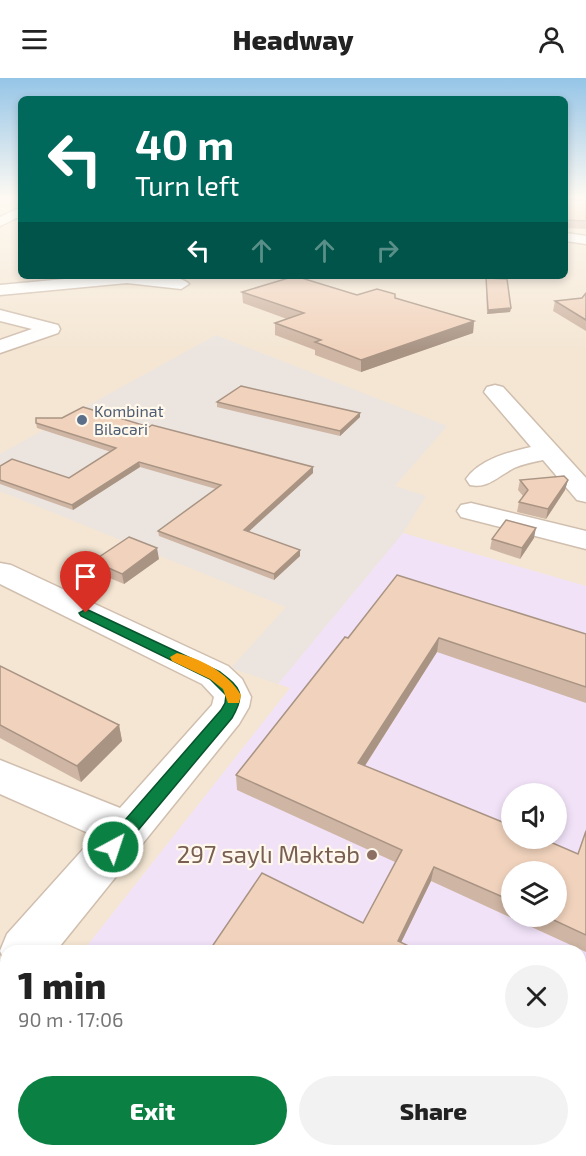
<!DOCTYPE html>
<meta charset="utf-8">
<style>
:root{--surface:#fff;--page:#f2f2f2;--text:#222;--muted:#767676;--accent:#0b8043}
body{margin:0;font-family:"Exo 2",sans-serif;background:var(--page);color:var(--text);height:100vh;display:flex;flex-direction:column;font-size:22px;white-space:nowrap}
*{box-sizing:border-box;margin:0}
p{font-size:20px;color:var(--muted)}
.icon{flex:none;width:33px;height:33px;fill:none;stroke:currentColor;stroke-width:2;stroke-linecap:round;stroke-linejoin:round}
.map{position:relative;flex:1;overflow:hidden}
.panel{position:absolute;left:0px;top:867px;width:586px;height:212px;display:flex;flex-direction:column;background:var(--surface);border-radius:18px 18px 0 0;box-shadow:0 3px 9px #0003}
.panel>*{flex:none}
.guide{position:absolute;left:18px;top:18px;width:550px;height:183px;border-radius:9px;box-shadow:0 3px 9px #0003;background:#00695c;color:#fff;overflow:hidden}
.controls{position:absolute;left:501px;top:705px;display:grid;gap:12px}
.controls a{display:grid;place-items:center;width:66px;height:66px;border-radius:50%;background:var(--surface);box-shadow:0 3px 9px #0003;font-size:30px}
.pin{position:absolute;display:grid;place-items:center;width:51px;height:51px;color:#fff;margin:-62px -26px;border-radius:50% 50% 50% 0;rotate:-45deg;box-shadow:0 0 6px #0007}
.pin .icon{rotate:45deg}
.me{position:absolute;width:66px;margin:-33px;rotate:40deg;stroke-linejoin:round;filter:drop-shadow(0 0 4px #0008)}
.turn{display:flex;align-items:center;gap:21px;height:126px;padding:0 18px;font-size:27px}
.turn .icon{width:78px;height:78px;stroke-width:2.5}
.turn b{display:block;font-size:42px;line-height:51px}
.lanes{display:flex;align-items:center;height:57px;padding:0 18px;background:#0003;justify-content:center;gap:30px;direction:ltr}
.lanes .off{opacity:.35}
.round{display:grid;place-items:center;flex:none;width:63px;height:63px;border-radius:32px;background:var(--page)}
.summary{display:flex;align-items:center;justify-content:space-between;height:102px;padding:0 18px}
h1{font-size:36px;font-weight:800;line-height:45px}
.cta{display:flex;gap:12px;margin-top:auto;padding:12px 18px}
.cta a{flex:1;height:69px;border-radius:36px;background:var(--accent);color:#fff;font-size:24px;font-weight:800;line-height:69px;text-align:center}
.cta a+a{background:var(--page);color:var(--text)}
header{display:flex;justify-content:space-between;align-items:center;height:78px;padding:0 18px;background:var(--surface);font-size:27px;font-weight:800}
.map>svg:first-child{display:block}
</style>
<header><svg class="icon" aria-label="menu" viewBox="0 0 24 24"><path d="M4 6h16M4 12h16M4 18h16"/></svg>Headway<svg class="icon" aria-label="person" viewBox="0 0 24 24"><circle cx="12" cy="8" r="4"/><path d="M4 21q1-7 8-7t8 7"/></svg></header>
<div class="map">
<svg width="586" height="1078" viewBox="0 0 586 1078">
<rect width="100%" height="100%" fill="#fcf4e5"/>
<path fill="#f4e6d3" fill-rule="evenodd" d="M0,121H21V198H566V121H586V1078H0ZM512,716H556V760H512ZM512,794H556V838H512ZM6,873H580V1072H6Z"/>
<path fill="#ece5df" d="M216,257L447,348L395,408L426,418L403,455L278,606L231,590L286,529L0,413V376Z"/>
<path fill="#f1e2f8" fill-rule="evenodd" d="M403,455L586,508V1078H312L303,1073L580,1072V873H83L290,610L278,606ZM512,716H556V760H512ZM512,794H556V838H512Z"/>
<path fill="#d2eac3" d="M0,1007L6,1011V1072L96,1073L104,1078H0Z"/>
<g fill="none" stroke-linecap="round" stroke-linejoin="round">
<g stroke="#d0beae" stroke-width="3">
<g id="minor">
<path d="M21,129V138L0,148V139Z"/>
<path d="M566,155L586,158V166L566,163Z"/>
<path d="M97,198C115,198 178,193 189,206L181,211L127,205L0,217V207Z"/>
<path d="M0,232L58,247L60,251L58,255L0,275V262L32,251L0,243Z"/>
<path d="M495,307L503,309L586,400V424L577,422L543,382C533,384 523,386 514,390C498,398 488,411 470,407L466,401C480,381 509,374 531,369L484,314L487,309Z"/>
<path d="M471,425L586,453V471L461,439L457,433L461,427Z"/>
<path d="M0,485L11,487L228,588L242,601L251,619L249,629L239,646L56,873H6V886L0,873L7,856L95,758L0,716V682L120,730L212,627L214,619L202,606L0,506Z"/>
<path d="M183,1072H249L251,1078H186Z"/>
</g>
</g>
<use href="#minor" fill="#fff" fill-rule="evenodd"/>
</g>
<g fill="#cfb5a3" fill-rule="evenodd">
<path d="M566,121L586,122V151L566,150Z"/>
<path d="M486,200L511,230L510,234L487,236Z"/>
<path d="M242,214L357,217L395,220L474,243L473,255L361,294L315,277V272L275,257V245L287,241L243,225Z"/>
<path d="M586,215V253L553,233L555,223L582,220Z"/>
<path d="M217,324L360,339L340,358L217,329Z"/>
<path d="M36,345L149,349L313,395L248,454L300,472V478L274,502L159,458L158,453L216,411L140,389L73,432L0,406V388L69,400L111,374L37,350Z"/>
<path d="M520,402H568L565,412L546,441L517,434L519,424L523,418L518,412Z"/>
<path d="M534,460L520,481L490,471L492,461Z"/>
<path d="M159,481L124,506L95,494L93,483Z"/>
<path d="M586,556V625L437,574L365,688L578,776L586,751V874L431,803L401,864L363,845L395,784L237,712L236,697L348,560ZM512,794L556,838H512Z"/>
<path d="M0,588L119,647L122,663L81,704L0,660Z"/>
</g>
<g fill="#a99484">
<path d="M511,230L510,234L487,236L488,232Z"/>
<path d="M474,243L473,255L361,294V282Z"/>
<path d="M360,335V339L340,358V353Z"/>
<path d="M139,384L140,389L73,432L72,427Z"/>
<path d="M313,389V395L244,458V452Z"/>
<path d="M568,402L565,412L546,441L548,431Z"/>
<path d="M536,450L534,460L520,481L522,470Z"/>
<path d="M157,470L159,481L124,506L122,496Z"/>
<path d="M300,472V478L274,502V496Z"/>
<path d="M439,560L437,574L357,700L358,685Z"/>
<path d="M119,647L122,663L81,704L77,688Z"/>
<path d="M434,789L431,803L397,873L398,863Z"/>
</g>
<g fill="#f1d3bd" stroke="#a99484" stroke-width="1.5">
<path d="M566,121L586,122V143L566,142Z"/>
<path d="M295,198L357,217L377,211L395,216V220L474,243L361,282L315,264L321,262L275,245L304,235L242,214Z"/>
<path d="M486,200L507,201L511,230L488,232Z"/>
<path d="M586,215V242L555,223L582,220Z"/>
<path d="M241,308L360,335L340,353L217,324Z"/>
<path d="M83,329L149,349L152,347L313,389L244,452L300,472L274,496L158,453L221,407L139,384L72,427L0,402V388L12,381L69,400L116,370L36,345V340H62Z"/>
<path d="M564,398L568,402L548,431L519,424L528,412L520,402Z"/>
<path d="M506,442L536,450L522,470L492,461Z"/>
<path d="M129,459L157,470L122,496L93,483Z"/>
<path d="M397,497L586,556V609L439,560L358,685L512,748V760H541L578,776L586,753V857L545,838H556V794H512V823L434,789L398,863L419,873H209L262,795L363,845L402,772L236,697L345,559L348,560Z"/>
<path d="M0,588L119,647L77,688L0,647Z"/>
</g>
<linearGradient id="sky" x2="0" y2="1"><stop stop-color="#95c5e7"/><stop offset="0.44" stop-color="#fefaf3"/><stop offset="1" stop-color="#fefaf3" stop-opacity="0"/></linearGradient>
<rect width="586" height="272" fill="url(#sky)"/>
<path fill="#0b8043" stroke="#07532c" stroke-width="1.5" d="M86,531L220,594C241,610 246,616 232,640L119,775L113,777L106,775L104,769L106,764L221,632L225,625L226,617L210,601L81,538L79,535Z"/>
<path fill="#f59e0b" d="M177,575C202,581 228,595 241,617L239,625H228L223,611L210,601L172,583L170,579Z"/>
<circle fill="#5c6f8a" stroke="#fff8eb" stroke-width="2" cx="82" cy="342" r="6"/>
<circle fill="#8d6e63" stroke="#fff8eb" stroke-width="2" cx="372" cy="777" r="6"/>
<g text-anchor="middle" stroke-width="4.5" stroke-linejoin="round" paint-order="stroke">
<g font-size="16" fill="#4e5e75" stroke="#fff8eb" text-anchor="start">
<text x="94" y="339">Kombinat<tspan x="94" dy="18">Biləcəri</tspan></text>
</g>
<g font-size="24" fill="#785e54" stroke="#fff8eb" text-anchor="end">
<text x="360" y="785">297 saylı Məktəb</text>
</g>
</g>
</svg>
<div class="controls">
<a><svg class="icon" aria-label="sound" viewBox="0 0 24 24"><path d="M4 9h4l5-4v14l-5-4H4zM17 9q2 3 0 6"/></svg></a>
<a><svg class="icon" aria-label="layers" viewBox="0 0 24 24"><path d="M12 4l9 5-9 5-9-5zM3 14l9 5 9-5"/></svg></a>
</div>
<div class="pin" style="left:86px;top:535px;background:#d93025"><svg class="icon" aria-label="arrive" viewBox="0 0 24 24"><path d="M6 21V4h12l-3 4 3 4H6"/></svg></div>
<svg class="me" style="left:113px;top:769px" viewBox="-20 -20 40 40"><circle r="17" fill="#0b8043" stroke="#fff" stroke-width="3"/><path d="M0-11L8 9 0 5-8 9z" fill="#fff"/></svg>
<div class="guide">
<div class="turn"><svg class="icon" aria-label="left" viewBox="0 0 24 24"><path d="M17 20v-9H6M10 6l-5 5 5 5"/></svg><div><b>40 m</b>Turn left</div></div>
<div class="lanes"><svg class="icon" aria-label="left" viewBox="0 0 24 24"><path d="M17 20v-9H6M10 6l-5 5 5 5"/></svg><svg class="icon off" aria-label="ahead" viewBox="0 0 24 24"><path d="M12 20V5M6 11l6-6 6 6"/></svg><svg class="icon off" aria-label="ahead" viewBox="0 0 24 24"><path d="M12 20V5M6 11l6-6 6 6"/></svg><svg class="icon off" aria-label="right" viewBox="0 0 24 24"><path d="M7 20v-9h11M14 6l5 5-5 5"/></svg></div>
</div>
<section class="panel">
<div class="summary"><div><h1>1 min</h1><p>90 m · 17:06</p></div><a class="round"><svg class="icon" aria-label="close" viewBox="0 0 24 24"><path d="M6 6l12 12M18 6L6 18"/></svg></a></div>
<div class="cta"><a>Exit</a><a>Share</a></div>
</section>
</div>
